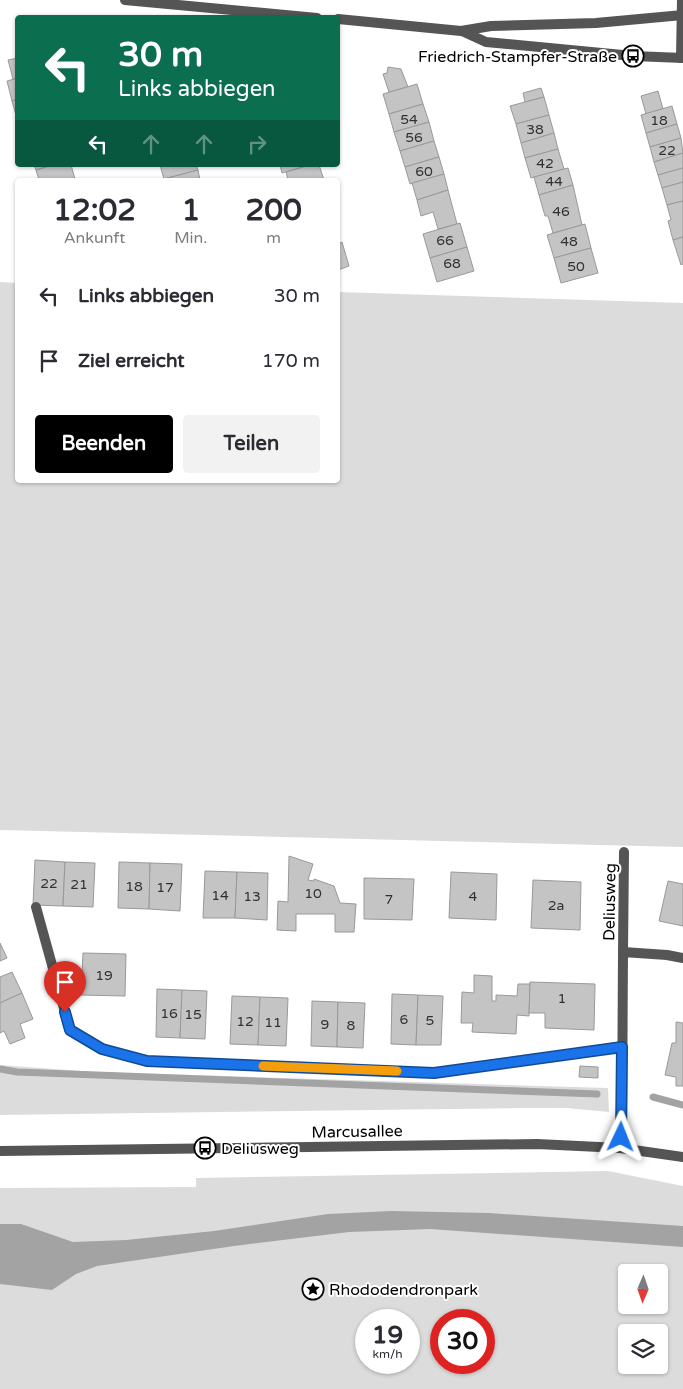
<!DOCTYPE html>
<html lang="de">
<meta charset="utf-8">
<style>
:root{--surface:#fff;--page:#f2f2f3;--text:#2b2b33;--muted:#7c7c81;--accent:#000}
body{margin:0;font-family:"Varela Round",sans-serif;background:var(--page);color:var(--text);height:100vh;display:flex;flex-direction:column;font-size:19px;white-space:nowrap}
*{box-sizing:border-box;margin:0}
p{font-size:16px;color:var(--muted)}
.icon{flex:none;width:28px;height:28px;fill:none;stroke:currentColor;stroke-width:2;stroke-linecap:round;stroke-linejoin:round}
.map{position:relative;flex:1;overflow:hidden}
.drawer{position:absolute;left:15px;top:178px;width:325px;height:305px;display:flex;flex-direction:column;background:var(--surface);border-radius:5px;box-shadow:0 1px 4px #0004}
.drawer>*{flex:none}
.hud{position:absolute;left:15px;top:15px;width:325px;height:152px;border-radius:5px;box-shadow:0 1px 4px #0004;background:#0b6e4f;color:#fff;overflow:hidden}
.needle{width:32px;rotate:182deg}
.tools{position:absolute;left:618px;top:1264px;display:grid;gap:10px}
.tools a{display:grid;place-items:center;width:50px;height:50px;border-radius:5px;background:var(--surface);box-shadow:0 1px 4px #0004;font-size:25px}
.speed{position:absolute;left:355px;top:1309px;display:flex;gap:10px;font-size:25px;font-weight:700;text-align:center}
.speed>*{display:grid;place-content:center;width:65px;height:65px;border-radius:50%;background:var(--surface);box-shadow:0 1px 4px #0004;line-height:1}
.speed small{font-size:12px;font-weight:400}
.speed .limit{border:8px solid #d22;background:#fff;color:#111}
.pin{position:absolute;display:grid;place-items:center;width:42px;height:42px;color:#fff;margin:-51px -21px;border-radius:50% 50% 50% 0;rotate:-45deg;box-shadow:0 0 5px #0007}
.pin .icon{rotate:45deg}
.me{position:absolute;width:55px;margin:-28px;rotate:2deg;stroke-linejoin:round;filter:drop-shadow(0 0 4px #0008)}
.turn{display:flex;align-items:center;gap:18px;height:105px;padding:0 20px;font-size:22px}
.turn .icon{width:65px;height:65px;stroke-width:2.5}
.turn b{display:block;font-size:35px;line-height:42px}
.lanes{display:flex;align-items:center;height:48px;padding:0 20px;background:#0003;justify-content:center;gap:25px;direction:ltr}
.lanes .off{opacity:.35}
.eta{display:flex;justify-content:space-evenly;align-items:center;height:85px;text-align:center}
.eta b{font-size:30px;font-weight:800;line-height:35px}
.cta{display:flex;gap:10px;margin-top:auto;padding:10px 20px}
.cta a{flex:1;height:58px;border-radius:5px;background:var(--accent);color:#fff;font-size:20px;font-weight:800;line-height:58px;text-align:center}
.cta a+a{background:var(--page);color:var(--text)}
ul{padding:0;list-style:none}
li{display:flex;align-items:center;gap:15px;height:65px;padding:0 20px}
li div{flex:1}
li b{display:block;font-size:19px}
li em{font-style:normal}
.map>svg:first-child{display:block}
</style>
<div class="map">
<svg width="683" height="1389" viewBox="0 0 683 1389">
<rect width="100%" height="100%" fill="#fff"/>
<g fill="#dcdcdc" fill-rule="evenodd">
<path d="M0,282L17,283L18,480H338V292L683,303V847L0,830Z"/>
<path d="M0,1065L95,1072L608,1088L609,1112L566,1108H521L0,1115Z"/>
<path d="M608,1171L683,1186V1389H0V1188L196,1187V1178ZM626,1272H659V1305H626ZM366,1320H409V1362H366ZM441,1320H484V1362H441ZM626,1332H659V1365H626Z"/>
</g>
<path fill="#a3a3a3" d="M391,1211L489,1213L683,1226V1247L430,1229L349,1232L234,1246L97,1266L76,1274L52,1290L0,1284V1224H21L73,1242L126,1240L214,1231L328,1214Z"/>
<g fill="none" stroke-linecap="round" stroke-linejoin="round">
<g stroke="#a3a3a3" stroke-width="7">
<path d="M0,1069L17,1072L597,1094"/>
<path d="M653,1097L683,1105"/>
</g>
</g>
<g fill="#c4c4c4" stroke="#999">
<path d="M18,58V78L13,79L8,60Z"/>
<path d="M388,67L401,69L408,87L389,92L383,74L387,73Z"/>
<path d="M18,78V99L12,101L7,81Z"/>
<path d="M417,84L423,104L389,114L383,94Z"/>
<path d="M541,88L544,97L525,102L523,93Z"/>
<path d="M658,91L663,109L646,114L641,96Z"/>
<path d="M544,97L549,115L516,124L510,106Z"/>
<path d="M18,99V119H17L12,101Z"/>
<path d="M423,104L429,122L394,132L389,114Z"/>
<path d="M672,106L677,124L646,133L641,115Z"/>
<path d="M549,115L554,133L521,143L516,124Z"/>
<path d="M429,122L434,141L400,151L394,132Z"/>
<path d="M677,124L681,138L650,147L646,133Z"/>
<path d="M554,133L558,149L525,158L521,143Z"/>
<path d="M681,138L683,153L654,162L650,147Z"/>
<path d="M434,141L439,157L405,167L400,151Z"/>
<path d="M558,149L564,169L531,178L525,158Z"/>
<path d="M683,153V168L658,175L654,162Z"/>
<path d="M439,157L444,174L410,184L405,167Z"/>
<path d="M34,165H53L36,170Z"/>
<path d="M53,165H71L75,179L39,180L36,170Z"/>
<path d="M160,165H196L198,170L164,179Z"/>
<path d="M280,165H310L282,173Z"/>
<path d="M310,165H319L324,180H288L286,172Z"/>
<path d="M568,168L573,185L539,195L534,177Z"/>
<path d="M683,168V182L662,188L658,175Z"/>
<path d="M198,170L200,180H165L164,179Z"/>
<path d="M444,174L448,190L417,200L412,183Z"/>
<path d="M683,182V201L667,205L662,188Z"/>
<path d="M573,185L582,225L553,233L548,216H545L539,195Z"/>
<path d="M448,190L457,224L438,229L433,212L421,216L417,200Z"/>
<path d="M683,201V237L673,240L668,221L671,220L667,205Z"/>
<path d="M460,223L467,247L430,258L423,234Z"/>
<path d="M585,224L591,248L554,258L547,235Z"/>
<path d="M683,237V264L681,265L673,240Z"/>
<path d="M342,242L349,266L338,270V244Z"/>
<path d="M467,247L474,271L437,282L430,258Z"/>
<path d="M591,248L598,273L561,283L554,258Z"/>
<path d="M289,856L313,864L308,880L314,881V879L334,886L340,903L356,904L354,932H335V914H296V931L277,930L278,901L288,902Z"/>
<path d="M35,860L65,862L63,906L33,905Z"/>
<path d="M65,862L95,863L93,907L63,906Z"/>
<path d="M119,862L150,863L149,909L118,908Z"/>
<path d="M150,863L182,864L180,911L149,909Z"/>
<path d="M205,871L237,872L235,918H203Z"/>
<path d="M237,872L268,873L267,920L235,918Z"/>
<path d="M451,872L497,874L496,920L449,918Z"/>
<path d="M364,878L414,879L412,920L364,919Z"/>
<path d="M533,880L581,882L580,930L531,928Z"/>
<path d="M668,881L683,884V926L659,921Z"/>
<path d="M0,943L7,958L0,961Z"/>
<path d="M83,953L126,954L125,996L81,995Z"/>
<path d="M12,972L22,993L0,1003V977Z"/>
<path d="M474,975L492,976V1001H496V995L517,996L518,984H530L529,1016L517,1015L516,1034L472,1032L473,1023H461L462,992L474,993Z"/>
<path d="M530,982L595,984L594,1030L545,1028V1013H529Z"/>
<path d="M157,989L182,990L180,1038L156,1037Z"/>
<path d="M182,990L207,991L205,1039L180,1038Z"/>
<path d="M22,993L33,1019L20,1024L25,1038L10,1044L4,1031L0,1033V1003Z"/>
<path d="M392,994L418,995L416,1045L391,1044Z"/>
<path d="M418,995L443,996L441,1045H416Z"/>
<path d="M232,996L260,997L258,1045L230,1044Z"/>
<path d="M260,997L288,998L286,1046L258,1045Z"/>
<path d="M312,1001L338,1002L337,1047L311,1046Z"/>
<path d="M338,1002L365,1003L363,1048L337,1047Z"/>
<path d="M676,1022L683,1023V1086H676V1077L665,1075L672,1043H676Z"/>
<path d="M580,1066L598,1067V1078L579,1077Z"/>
</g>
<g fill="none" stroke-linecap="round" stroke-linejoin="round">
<path stroke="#555" stroke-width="10" d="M36,907L70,1030L102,1049"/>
<g stroke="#555" stroke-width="10">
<path d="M125,0L317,18"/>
<path d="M338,19L461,31L491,26L596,23L683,15"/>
<path d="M462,31L486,42L633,56L683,58"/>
<path d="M681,58L682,0"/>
<path d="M623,952L624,852"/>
<path d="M102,1049L147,1061L434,1073L622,1047"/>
<path d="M620,1148L622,1126L623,952L667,955L683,958"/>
</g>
<path stroke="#555" stroke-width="10" d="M0,1151L537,1144L620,1148L683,1157"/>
</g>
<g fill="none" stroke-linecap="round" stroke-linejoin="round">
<g stroke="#114b97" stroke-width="12">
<path id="route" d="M65,1012L70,1030L102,1049L147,1061L434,1073L622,1047L621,1137"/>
</g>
<use href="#route" stroke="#1a73e8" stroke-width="9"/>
<path stroke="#f59e0b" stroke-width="9" d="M263,1066L397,1071"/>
</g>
<defs>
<g id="bus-ring" transform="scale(1.125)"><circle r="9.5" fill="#fff" stroke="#000" stroke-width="1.5"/><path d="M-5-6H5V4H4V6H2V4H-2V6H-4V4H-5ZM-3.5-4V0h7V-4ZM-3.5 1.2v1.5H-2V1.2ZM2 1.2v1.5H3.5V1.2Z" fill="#000"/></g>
<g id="sight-ring" transform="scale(1.125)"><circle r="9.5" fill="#fff" stroke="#000" stroke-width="1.5"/><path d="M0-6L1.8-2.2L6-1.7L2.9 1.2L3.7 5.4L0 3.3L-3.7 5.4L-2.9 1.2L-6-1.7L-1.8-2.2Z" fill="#000"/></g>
</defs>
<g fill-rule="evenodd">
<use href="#bus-ring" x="633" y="56"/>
<use href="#bus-ring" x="205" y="1148"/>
<use href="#sight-ring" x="313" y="1289"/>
</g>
<g text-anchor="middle" stroke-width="4" stroke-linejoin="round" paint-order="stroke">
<g font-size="14" fill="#313131">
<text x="409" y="124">54</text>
<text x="659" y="125">18</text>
<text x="535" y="134">38</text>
<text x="414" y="142">56</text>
<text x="667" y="155">22</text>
<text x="545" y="168">42</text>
<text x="424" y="176">60</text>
<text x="554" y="186">44</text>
<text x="561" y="216">46</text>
<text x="445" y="245">66</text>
<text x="569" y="246">48</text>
<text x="452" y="268">68</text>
<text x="576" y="271">50</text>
<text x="49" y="888">22</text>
<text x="79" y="889">21</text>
<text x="134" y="891">18</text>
<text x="165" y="892">17</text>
<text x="313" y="898">10</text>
<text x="220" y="900">14</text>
<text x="252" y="901">13</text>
<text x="473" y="901">4</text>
<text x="389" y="904">7</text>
<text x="556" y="910">2a</text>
<text x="104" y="980">19</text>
<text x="562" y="1003">1</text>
<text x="169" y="1018">16</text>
<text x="193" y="1019">15</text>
<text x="404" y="1024">6</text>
<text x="430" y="1025">5</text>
<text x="245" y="1026">12</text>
<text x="273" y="1027">11</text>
<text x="325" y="1029">9</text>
<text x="351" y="1030">8</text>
</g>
<g font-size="16" fill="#000" stroke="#fff" text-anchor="start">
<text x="617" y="62" text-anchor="end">Friedrich-Stampfer-Straße</text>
<text x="221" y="1154">Deliusweg</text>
<text x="329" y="1295">Rhododendronpark</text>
</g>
<g font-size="16" fill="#000" stroke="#fff">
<text transform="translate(609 902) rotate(-89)" y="6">Deliusweg</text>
<text transform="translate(357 1131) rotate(-1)" y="6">Marcusallee</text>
</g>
</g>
</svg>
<div class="tools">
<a><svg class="needle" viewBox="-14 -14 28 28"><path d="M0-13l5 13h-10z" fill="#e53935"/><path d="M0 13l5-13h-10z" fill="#7c7c81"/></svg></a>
<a><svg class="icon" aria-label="layers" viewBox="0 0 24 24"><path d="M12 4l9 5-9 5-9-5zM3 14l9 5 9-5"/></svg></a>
</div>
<div class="speed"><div>19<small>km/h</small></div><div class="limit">30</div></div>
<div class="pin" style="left:65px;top:1012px;background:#d93025"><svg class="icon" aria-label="arrive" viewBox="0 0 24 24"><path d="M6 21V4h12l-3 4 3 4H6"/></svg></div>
<svg class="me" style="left:621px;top:1137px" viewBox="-20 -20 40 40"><path d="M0-17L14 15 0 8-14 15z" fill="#1a73e8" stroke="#fff" stroke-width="4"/></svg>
<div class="hud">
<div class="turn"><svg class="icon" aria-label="left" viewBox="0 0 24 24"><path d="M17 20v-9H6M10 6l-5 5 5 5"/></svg><div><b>30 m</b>Links abbiegen</div></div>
<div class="lanes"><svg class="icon" aria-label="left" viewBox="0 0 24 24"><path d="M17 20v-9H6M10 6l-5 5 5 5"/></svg><svg class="icon off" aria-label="ahead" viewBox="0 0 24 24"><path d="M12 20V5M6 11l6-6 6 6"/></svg><svg class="icon off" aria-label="ahead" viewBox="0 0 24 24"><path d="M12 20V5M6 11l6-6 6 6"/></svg><svg class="icon off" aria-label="right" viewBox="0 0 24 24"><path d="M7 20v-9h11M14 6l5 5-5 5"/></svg></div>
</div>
<section class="drawer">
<div class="eta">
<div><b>12:02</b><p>Ankunft</p></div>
<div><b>1</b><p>Min.</p></div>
<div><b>200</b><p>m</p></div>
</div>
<ul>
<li><svg class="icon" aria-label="left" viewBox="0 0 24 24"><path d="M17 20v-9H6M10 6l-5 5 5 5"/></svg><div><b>Links abbiegen</b></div><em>30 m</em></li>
<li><svg class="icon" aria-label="arrive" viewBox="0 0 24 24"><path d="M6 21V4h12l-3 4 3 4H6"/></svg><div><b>Ziel erreicht</b></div><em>170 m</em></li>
</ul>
<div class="cta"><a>Beenden</a><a>Teilen</a></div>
</section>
</div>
